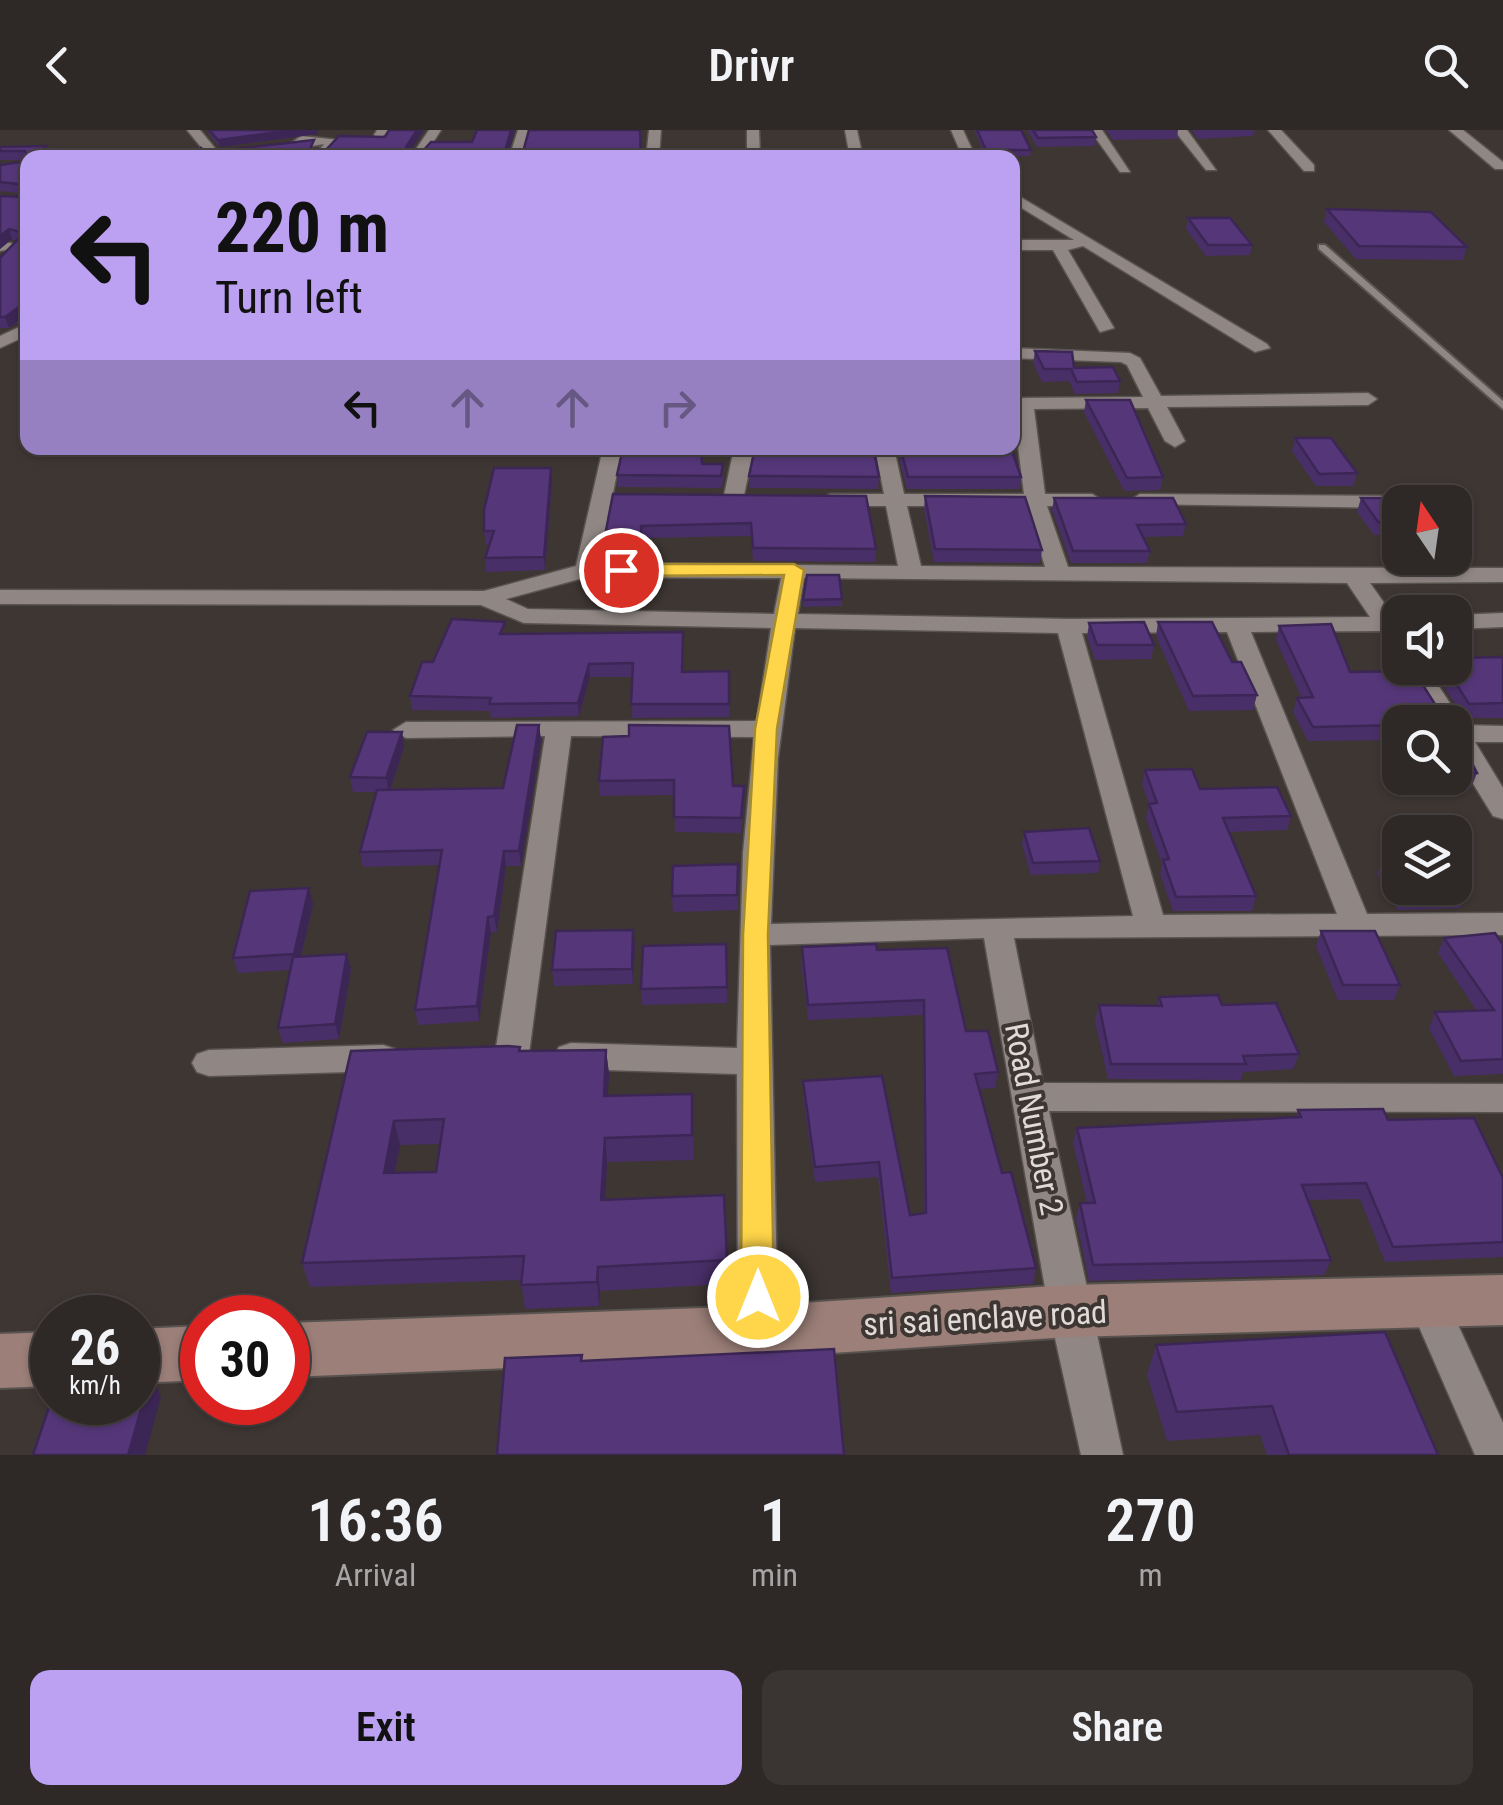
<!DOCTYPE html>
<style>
:root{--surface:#2e2826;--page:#3a3432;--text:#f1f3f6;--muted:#a7a6a7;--line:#494443;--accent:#bca0f2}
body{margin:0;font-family:"Roboto Condensed",sans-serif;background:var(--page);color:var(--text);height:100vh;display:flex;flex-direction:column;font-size:38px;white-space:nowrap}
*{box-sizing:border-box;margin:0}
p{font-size:32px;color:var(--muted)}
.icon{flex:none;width:55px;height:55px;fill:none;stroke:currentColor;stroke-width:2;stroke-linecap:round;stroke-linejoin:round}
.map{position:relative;height:1325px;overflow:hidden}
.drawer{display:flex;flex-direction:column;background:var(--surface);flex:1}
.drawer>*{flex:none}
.guide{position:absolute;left:20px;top:20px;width:1000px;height:305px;border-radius:20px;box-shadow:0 2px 8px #0004,0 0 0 2px var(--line);background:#bca0f2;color:#111;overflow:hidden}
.needle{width:65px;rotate:347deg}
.controls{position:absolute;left:1382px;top:355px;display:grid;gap:20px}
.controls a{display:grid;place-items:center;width:90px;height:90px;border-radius:20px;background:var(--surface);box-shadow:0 2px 8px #0004,0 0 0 2px var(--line);font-size:50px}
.speed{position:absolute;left:30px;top:1165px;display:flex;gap:20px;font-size:50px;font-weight:700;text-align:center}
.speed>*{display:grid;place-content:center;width:130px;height:130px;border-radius:50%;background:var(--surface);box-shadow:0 2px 8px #0004,0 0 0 2px var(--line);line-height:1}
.speed small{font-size:25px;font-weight:400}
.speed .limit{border:15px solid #d22;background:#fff;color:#111}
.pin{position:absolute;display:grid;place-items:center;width:85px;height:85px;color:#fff;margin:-42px;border:5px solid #fff;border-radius:50%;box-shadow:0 2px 10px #0007}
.me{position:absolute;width:110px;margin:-55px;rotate:0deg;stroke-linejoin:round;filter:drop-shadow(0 0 8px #0008)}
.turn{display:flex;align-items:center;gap:35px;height:210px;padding:0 30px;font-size:45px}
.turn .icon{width:130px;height:130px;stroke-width:2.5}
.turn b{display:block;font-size:70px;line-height:85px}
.lanes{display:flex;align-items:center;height:95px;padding:0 30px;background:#0003;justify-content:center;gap:50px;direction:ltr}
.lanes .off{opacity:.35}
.eta{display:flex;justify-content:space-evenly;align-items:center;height:170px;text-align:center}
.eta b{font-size:60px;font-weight:600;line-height:70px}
.primary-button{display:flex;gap:20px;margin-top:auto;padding:20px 30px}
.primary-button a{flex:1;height:115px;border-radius:20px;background:var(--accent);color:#111;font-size:40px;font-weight:600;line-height:115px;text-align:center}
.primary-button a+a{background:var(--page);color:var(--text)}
header{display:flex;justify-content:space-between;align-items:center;height:130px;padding:0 30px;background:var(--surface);font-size:45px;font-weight:600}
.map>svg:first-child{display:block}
</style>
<header><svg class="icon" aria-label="back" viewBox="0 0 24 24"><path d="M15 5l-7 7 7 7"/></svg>Drivr<svg class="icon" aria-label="search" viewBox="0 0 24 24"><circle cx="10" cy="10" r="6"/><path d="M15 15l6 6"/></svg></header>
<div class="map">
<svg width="1503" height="1325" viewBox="0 0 1503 1325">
<rect width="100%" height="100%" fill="#3d3633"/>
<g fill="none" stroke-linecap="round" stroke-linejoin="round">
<g stroke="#595350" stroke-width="4">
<path id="lane" d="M1319,115H1325L1503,271V279L1319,119Z"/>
</g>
<g stroke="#595350" stroke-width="3">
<g id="street">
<path d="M187,0H200L223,28H210Z"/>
<path d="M377,0H389L380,9L374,5Z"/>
<path d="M429,0H441L423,28H410Z"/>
<path d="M518,0H530L522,28H509Z"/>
<path d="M649,0H661L659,28H646Z"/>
<path d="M747,0H759L760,28H747Z"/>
<path d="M845,0H857L863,28H850Z"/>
<path d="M951,0H963L976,28H963Z"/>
<path d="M1090,0H1102L1130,42H1120Z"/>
<path d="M1174,0H1187L1216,40H1206Z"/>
<path d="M1268,0H1281L1314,35V41H1304Z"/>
<path d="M1449,0H1463L1503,32V39H1495Z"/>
<path d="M301,6L340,10L326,28H313L324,14L265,24L259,20L290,14Z"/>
<path d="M1012,62L1267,214L1270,218L1255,222L1083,116L1068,120L1114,198L1100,202L1053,120H1012V110H1074L1012,72Z"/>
<path d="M0,111L24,116L0,121Z"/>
<path d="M28,193V205L0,218V206Z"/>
<path d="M1012,218L1130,223L1140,228L1161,266L1368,263L1377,269L1368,275L1167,277L1185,311L1175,317L1165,311L1148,278L1034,279L1045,364H1092L1102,370L1092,376H1047L1068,437L1503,438V452L1370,453L1394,487H1400V520L1391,518L1380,501L1251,502L1367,784L1503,783V805L1014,808L1043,953L1503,954V982L1049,981L1123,1325H1081L1049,1181L984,808L770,815L778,1202L772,1215L758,1220L744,1215L738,1202L737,944L571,939L559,935L554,926L559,917L571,913L737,918L743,723L754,607L571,606L529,924L524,933L512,937L500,933L495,924L545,606L406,608L393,600L406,592L757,591L771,498L524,493L481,475L0,474V460L484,461L576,436L603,318H622L599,433L898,436L886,376H830L820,370L830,364H884L875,318H894L904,364H1024L1012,268L1143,267L1127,235L1121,232L1012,228ZM907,376H1027L1045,437L921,436ZM587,447L781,448L774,484L528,479L506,469ZM804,448L1347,453L1370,487L1068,489L798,484ZM795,498L1058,503L1133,786L771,794L778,628ZM1227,502L1337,784L1163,785L1082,503Z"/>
<path d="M734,318H754L743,370L733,376L723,370Z"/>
<path d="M1140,364L1397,366L1407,372L1397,378L1133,374L1130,370Z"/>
<path d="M1503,483V497L1455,499V485Z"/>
<path d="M1403,538H1427L1462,592L1460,595L1503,596V612H1475L1503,658V689L1493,686L1455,624V592H1436Z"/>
<path d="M383,915L395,919L400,928L395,937L383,941L209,946L197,942L192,933L197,924L209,920Z"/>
<path d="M1429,1156L1443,1162L1503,1293V1325H1475L1409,1174L1415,1162Z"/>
</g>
</g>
<g stroke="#595350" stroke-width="4">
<g id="secondary">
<path d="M1503,1145V1195L1069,1207L758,1228L288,1247V1193L758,1176L1069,1155Z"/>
<path d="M202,1196V1250L138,1253V1199Z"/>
<path d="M52,1202V1256L0,1258V1204Z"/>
</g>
</g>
<use href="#lane" fill="#908784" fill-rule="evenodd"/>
<use href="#street" fill="#908784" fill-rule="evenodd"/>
<use href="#secondary" fill="#9b7f78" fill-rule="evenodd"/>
</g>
<g fill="#492f68" fill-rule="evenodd">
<path d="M208,0H318V4L220,17L209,4Z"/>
<path d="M974,0H1021L1031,20L1030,26L986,27Z"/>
<path d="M1027,0H1092L1096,7L1095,16L1037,17Z"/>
<path d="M1106,0H1178L1177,9L1113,10Z"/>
<path d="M1192,0H1254L1253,6L1198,9Z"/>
<path d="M0,17L49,25L28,28V30H0Z"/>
<path d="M28,31V185L9,198H0V128L17,111L12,109L0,119V66L25,67L26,64L0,61V35Z"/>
<path d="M1327,79L1467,117L1463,130L1356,129L1324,92Z"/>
<path d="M1188,88L1252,115L1250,125L1206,126L1186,99Z"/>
<path d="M1035,221L1074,238L1120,251L1118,263L1075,264L1069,251L1042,252L1033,233Z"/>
<path d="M1086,270L1163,347L1160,360L1124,361L1084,282Z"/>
<path d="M1295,308L1357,343L1353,356H1316L1292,321Z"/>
<path d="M905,318H1011L1021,347L1020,359H907L900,332L901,320H905Z"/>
<path d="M845,322L879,347L878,359L749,358V346Z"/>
<path d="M702,334L724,347L721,358L618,357L617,345Z"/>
<path d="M551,338L552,351L545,440L486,442L485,428L489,414L486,415L484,401Z"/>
<path d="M613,364L876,419L875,432L753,431L751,406L642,408L643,430L604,429L603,416Z"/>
<path d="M925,366L1042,420L1040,433L934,432L924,379Z"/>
<path d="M1054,368L1186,394L1183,406L1143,407L1150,421L1147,433H1071L1052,380Z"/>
<path d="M1361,368L1400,372V405H1374L1357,382Z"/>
<path d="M842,469V476L803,477V470Z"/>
<path d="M1158,492L1257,565L1253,580L1189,581L1156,506Z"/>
<path d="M1089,493L1154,515L1151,529L1095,530L1087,507Z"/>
<path d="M1279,496L1350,542L1400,592V618L1395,610L1308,611L1293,582L1297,568H1302L1276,510Z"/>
<path d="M507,504L683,542L729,541V587L632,588L633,547H590L579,586L491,588L490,581L412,580L410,566Z"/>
<path d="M1503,527V588H1464L1443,555L1448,541H1452L1453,538H1455L1457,528Z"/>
<path d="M539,595L541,610L521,736H506L497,802H491L479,891L418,895L415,880L440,735L363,737L360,722L376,662H353L350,647L402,602L404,617L390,660L503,658Z"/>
<path d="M1455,600L1477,643L1471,658L1424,659L1417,648H1455Z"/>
<path d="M603,607L744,671L741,703L675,702L674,665L600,666L599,651Z"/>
<path d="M1145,640L1200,659L1291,686L1287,700L1229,702L1256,766L1252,781H1173L1160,744L1162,734L1146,688L1149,674L1142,654Z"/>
<path d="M1024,702L1100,731L1098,743L1031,745L1022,714Z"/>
<path d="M1383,729L1467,763L1460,778L1398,780L1377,744Z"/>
<path d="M738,734V780L673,782L672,766Z"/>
<path d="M313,774L301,827L351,839L339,909L283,913L278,898L290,840L238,843L233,828Z"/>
<path d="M1321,801L1400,855L1394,870H1338L1316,816Z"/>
<path d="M1444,808L1503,815V944L1454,946L1429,898L1435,882L1477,881L1438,823Z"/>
<path d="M726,814L727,873L642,875L641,859Z"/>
<path d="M635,815L633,854L554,856L552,840Z"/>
<path d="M802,817L877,820L966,901L998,942L995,958L980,959L1002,1043L1036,1138L1033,1154L891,1163L878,1047L815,1052L803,967V951L882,946L910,1085L924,1083L923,885L808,890L801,833Z"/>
<path d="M1159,867L1222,875L1299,924L1293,939L1243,942L1241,950L1108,949L1095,891L1099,875L1157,876Z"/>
<path d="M606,920L609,944L607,966L693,988V1030L607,1032L605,1070L727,1130V1154L600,1161L599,1176L525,1179L521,1150L310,1157L302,1133L351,921H520ZM440,1014L436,1042L395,1043L400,1015Z"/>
<path d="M1298,980L1388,990L1503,1048V1127L1385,1132L1360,1069L1308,1070L1331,1130L1324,1145L1089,1151L1076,1089L1080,1073H1087L1073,1013L1077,998L1296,987Z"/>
<path d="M1156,1215L1438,1325H1267L1260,1305L1167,1311L1147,1245Z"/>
</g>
<g fill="#3c2655">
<path d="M294,0H318V4L220,17L218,10Z"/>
<path d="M417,0H424L407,26L406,17Z"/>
<path d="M511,0H515L507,28L505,21Z"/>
<path d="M46,16L49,25L47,28H35Z"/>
<path d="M9,99L12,109L0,119V106Z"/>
<path d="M23,174L26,185L9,198L5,187Z"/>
<path d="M551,338L552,351L545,440L544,427Z"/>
<path d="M589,534L590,547L579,586L578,573Z"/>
<path d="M539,595L541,610L521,736L519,721Z"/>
<path d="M402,602L404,617L389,663L386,648Z"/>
<path d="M504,721L506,736L497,802L494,786Z"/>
<path d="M309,758L313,774L298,839L294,824Z"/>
<path d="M488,787L491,802L479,891L477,876Z"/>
<path d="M633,800L635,815L633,854L632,839Z"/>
<path d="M347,824L351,839L339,909L335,894Z"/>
<path d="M606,920L609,944L606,990L604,966Z"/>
<path d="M394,991L400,1015L390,1067L384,1043Z"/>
<path d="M605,1008L607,1032L604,1095L601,1070Z"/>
<path d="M598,1137L600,1161L599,1176L597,1152Z"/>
<path d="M151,1244L161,1267L145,1325H128Z"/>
</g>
<g fill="#553779" stroke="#3c2655" stroke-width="2.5" fill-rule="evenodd">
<path d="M209,0H294L218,10Z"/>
<path d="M389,0H417L406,17L409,22H422L431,12H472L477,0H511L505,21L523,22L529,0H640L641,28H199L201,18L207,22L314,10L309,21L324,22L339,6L385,7Z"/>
<path d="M977,0H1021L1031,20H986Z"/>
<path d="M1033,0H1092L1096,7L1038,8Z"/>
<path d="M46,16L35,28H28L25,21H0V17Z"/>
<path d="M28,31V55L0,52V35Z"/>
<path d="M28,59V174H23L5,187H0V128L24,103L9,99L0,106V66L25,67Z"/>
<path d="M1327,79L1431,82L1467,117L1359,116Z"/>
<path d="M1188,88H1230L1252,115H1208Z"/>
<path d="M1035,221L1072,222L1074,238L1113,237L1120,251L1077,252L1071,239H1044Z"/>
<path d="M1086,270H1130L1163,347L1127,348Z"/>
<path d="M1295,308H1331L1357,343L1319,344Z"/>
<path d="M623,318H701L702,334H723L721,346L617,345Z"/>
<path d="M755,318H844L845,322L874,321L879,347L749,346Z"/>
<path d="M909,318H1011L1021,347H908L901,320H909Z"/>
<path d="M494,338H551L544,427L485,428L494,401H484V380Z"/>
<path d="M613,364L866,366L876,419L753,418L751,393L641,396L642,417L603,416Z"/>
<path d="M925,366L1025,367L1042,420L935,419Z"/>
<path d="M1054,368H1173L1186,394L1137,395L1150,421H1073Z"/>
<path d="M1361,368H1403L1407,372H1400V392H1378Z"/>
<path d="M807,445H839L842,469L803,470Z"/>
<path d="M452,489L505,492L500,504L683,502L682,542L729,541V574H631L633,533L589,534L578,573L489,574L491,568L410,566L422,532H433Z"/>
<path d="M1144,492L1154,515H1097L1089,493Z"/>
<path d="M1158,492H1212L1232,532H1241L1257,565L1193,566Z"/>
<path d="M1331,494L1350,542L1414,541L1438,579L1445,581L1451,592H1400V595L1313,597L1297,568L1313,567L1279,496Z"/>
<path d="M1503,527V573L1469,574L1448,541H1465L1457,528Z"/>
<path d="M517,595H539L519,721H504L494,786L488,787L477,876L415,880L442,720L360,722L377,660L503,658Z"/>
<path d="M629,595L729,596L733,656H744L741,688L674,687V650L599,651L603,607L629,606Z"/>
<path d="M1455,600L1477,643H1455Z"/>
<path d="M367,602H402L386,648L350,647Z"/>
<path d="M1192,639L1200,659L1277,657L1291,686L1223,688L1256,766L1176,767L1163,730L1169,729L1149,674L1157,673L1145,640Z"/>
<path d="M1089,698L1100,731L1033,733L1024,702Z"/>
<path d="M1400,728V758H1455V744L1467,763L1404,765L1383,729Z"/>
<path d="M738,734L737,765L672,766L673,736Z"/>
<path d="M309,758L294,824L233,828L250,761Z"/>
<path d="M633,800L632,839L552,840L556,801Z"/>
<path d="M1321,801H1375L1400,855H1343Z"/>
<path d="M1495,803L1503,815V929L1461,931L1435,882L1494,880L1444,808Z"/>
<path d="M726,814L727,857L641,859L643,816Z"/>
<path d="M876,814L877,820L947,818L966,901H988L998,942L975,944L1002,1043L1011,1042L1036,1138L892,1148L879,1032L815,1037L803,951L882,946L910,1085L926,1083L924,870L808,875L802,817Z"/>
<path d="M347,824L335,894L278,898L293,827Z"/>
<path d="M1218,865L1222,875L1276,873L1299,924L1243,926L1246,934H1111L1099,875L1162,876L1159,867Z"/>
<path d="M508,916L520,917L519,921L606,920L604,966L692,964V1005L605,1008L601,1070L724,1065L727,1130L598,1137L597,1152L521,1155L524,1126L302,1133L351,921ZM444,989L436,1042L384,1043L394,991Z"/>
<path d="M1383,979L1388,990L1474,988L1503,1048V1112L1393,1117L1366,1053L1302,1055L1331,1130L1093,1135L1080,1073H1095L1077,998L1301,987L1298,980Z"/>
<path d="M1385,1202L1438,1325H1289L1272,1276L1177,1282L1156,1215Z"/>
<path d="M834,1219L844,1325H497L505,1228L582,1225L581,1231Z"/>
<path d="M151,1244L128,1325H33L52,1268V1272H138V1245Z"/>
</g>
<path fill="#ffd54a" stroke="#a68a30" stroke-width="2.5" d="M794,434L804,440L777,599L768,805L774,1167L769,1177L758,1181L746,1177L741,1167L743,805L755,599L784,445L621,446L612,440L621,434Z"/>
<g text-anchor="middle" stroke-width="8" stroke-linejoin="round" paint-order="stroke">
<g font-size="32" fill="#e0dbd9" stroke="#3d3633">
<text transform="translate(1034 989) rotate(79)" y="11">Road Number 2</text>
<text transform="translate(985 1188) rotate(-3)" y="11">sri sai enclave road</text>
</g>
</g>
</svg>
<div class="controls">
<a><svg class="needle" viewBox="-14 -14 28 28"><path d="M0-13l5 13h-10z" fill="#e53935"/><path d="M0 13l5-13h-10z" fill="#a7a6a7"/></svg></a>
<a><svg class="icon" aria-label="sound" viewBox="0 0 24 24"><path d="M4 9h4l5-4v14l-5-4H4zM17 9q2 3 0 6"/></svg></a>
<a><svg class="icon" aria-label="search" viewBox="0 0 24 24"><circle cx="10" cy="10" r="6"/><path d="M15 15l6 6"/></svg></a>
<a><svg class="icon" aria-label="layers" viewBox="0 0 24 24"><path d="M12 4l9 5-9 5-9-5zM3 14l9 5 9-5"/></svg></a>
</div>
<div class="speed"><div>26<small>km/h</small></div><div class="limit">30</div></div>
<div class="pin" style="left:621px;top:440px;background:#d93025"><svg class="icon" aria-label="arrive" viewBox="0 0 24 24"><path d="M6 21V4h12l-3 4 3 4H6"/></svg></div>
<svg class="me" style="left:758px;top:1167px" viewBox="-20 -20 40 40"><circle r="17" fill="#ffd54a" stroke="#fff" stroke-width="3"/><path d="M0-11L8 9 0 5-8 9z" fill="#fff"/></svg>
<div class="guide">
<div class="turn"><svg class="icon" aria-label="left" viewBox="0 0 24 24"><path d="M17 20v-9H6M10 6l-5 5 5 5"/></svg><div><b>220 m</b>Turn left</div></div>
<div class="lanes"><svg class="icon" aria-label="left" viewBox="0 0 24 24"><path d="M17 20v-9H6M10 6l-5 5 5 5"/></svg><svg class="icon off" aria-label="ahead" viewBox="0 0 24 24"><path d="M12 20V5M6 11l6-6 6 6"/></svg><svg class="icon off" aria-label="ahead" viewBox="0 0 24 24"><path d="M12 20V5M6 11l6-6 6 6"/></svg><svg class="icon off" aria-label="right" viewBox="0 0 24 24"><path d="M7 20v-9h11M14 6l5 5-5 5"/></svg></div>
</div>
</div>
<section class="drawer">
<div class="eta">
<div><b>16:36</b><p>Arrival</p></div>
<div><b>1</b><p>min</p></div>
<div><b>270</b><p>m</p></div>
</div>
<div class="primary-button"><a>Exit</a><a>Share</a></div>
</section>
